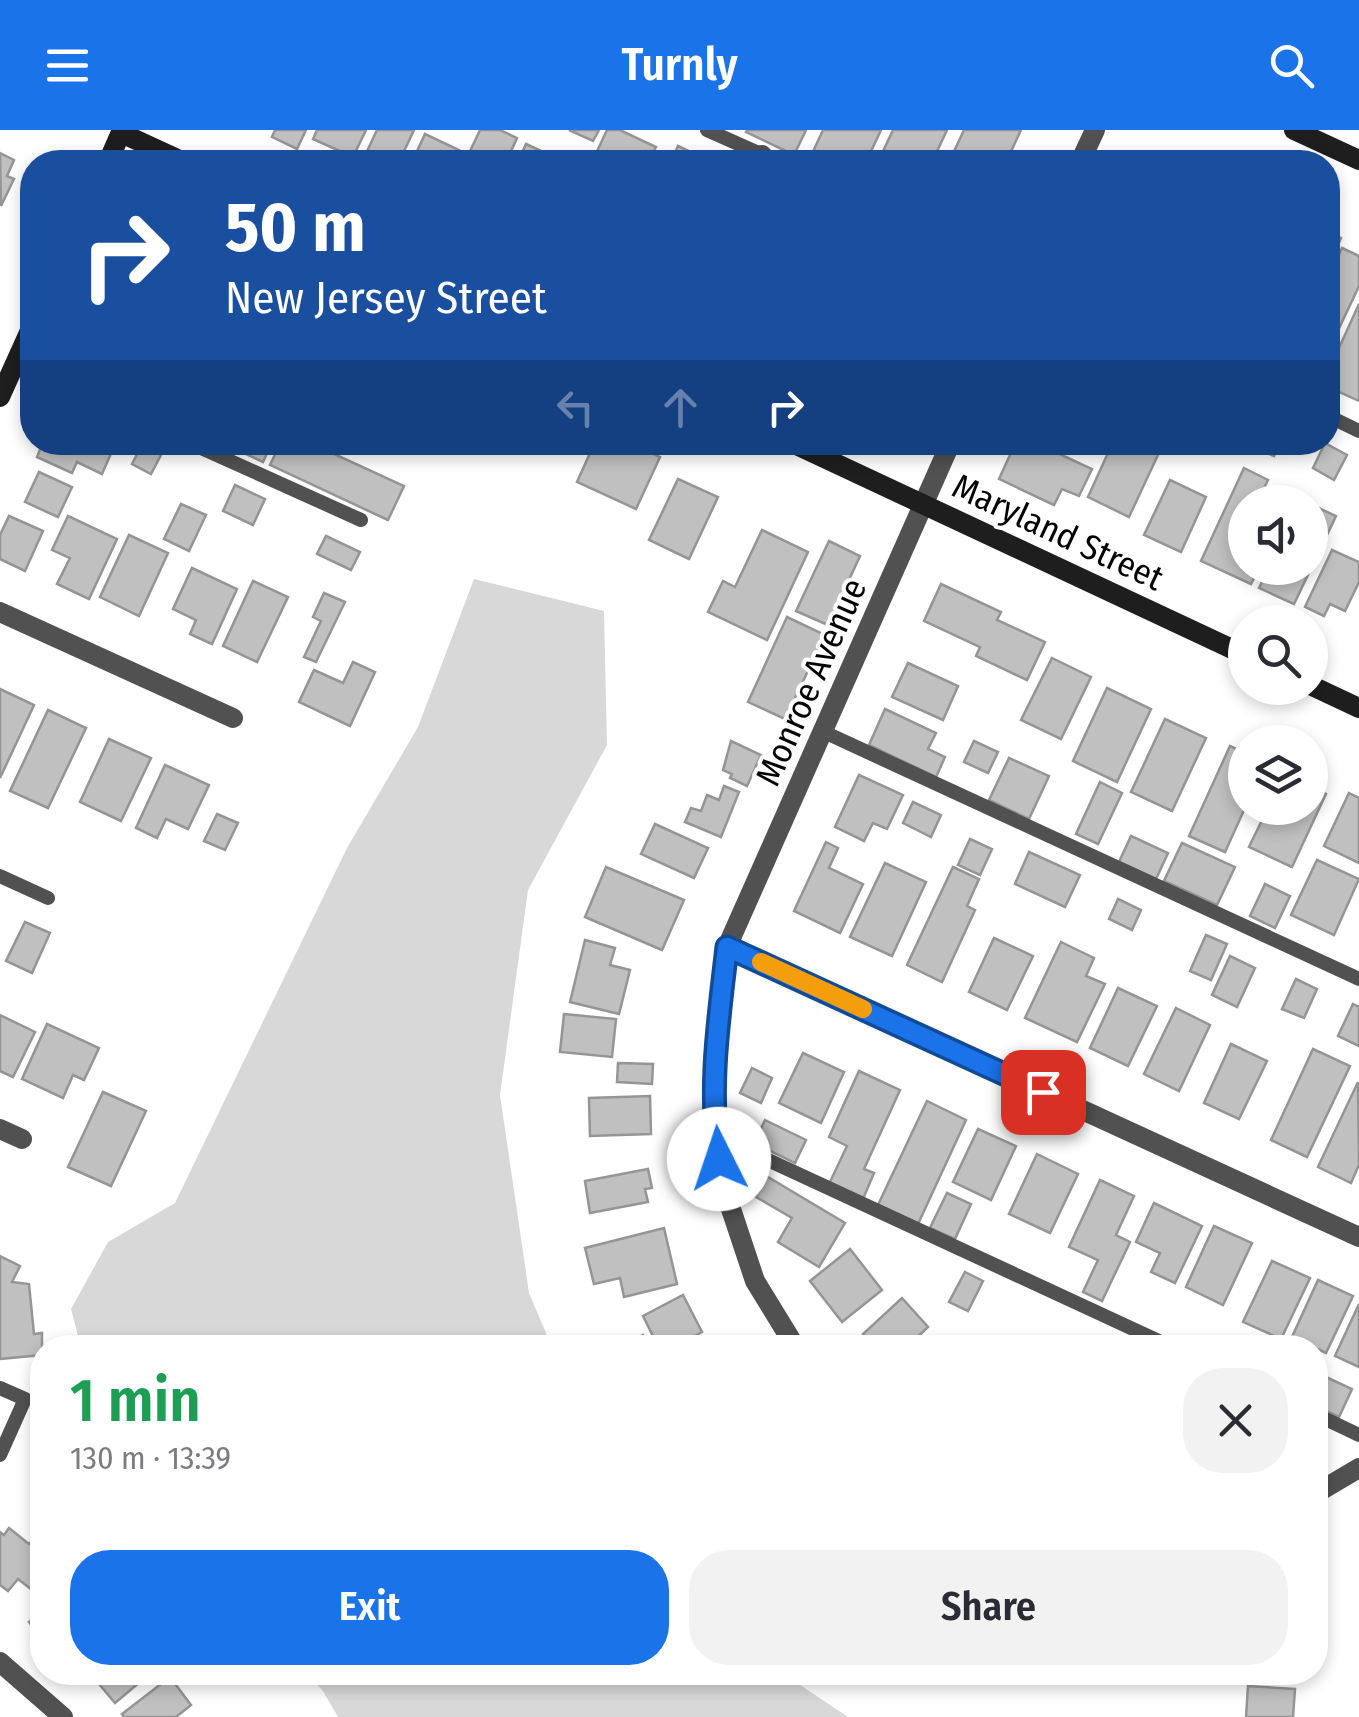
<!DOCTYPE html>
<meta charset="utf-8">
<style>
:root{--surface:#fff;--page:#f2f2f3;--text:#2b2b33;--muted:#7c7c81;--accent:#1a73e8}
body{margin:0;font-family:"Fira Sans Condensed",sans-serif;background:var(--page);color:var(--text);height:100vh;display:flex;flex-direction:column;font-size:38px;white-space:nowrap}
*{box-sizing:border-box;margin:0}
p{font-size:32px;color:var(--muted)}
.icon{flex:none;width:55px;height:55px;fill:none;stroke:currentColor;stroke-width:2;stroke-linecap:round;stroke-linejoin:round}
.map{position:relative;flex:1;overflow:hidden}
.side{position:absolute;left:30px;top:1205px;width:1298px;height:350px;display:flex;flex-direction:column;background:var(--surface);border-radius:40px;box-shadow:0 5px 15px #0003}
.side>*{flex:none}
.banner{position:absolute;left:20px;top:20px;width:1320px;height:305px;border-radius:40px;box-shadow:0 5px 15px #0003;background:#1a4fa0;color:#fff;overflow:hidden}
.controls{position:absolute;left:1228px;top:355px;display:grid;gap:20px}
.controls a{display:grid;place-items:center;width:100px;height:100px;border-radius:50%;background:var(--surface);box-shadow:0 5px 15px #0003;font-size:50px}
.pin{position:absolute;display:grid;place-items:center;width:85px;height:85px;color:#fff;margin:-42px;border-radius:20px;box-shadow:0 5px 15px #0006}
.me{position:absolute;width:110px;margin:-55px;rotate:356deg;stroke-linejoin:round;filter:drop-shadow(0 0 8px #0008)}
.turn{display:flex;align-items:center;gap:35px;height:210px;padding:0 40px;font-size:45px}
.turn .icon{width:130px;height:130px;stroke-width:2.5}
.turn b{display:block;font-size:70px;line-height:85px}
.lanes{display:flex;align-items:center;height:95px;padding:0 40px;background:#0003;justify-content:center;gap:50px;direction:ltr}
.lanes .off{opacity:.35}
.round{display:grid;place-items:center;flex:none;width:105px;height:105px;border-radius:40px;background:var(--page)}
.headline{display:flex;align-items:center;justify-content:space-between;height:170px;padding:0 40px}
h1{font-size:60px;font-weight:600;line-height:75px;color:#1e9e55}
.action{display:flex;gap:20px;margin-top:auto;padding:20px 40px}
.action a{flex:1;height:115px;border-radius:40px;background:var(--accent);color:#fff;font-size:40px;font-weight:600;line-height:115px;text-align:center}
.action a+a{background:var(--page);color:var(--text)}
header{display:flex;justify-content:space-between;align-items:center;height:130px;padding:0 40px;background:var(--accent);color:#fff;font-size:45px;font-weight:600}
.map>svg:first-child{display:block}
</style>
<header><svg class="icon" aria-label="menu" viewBox="0 0 24 24"><path d="M4 6h16M4 12h16M4 18h16"/></svg>Turnly<svg class="icon" aria-label="search" viewBox="0 0 24 24"><circle cx="10" cy="10" r="6"/><path d="M15 15l6 6"/></svg></header>
<div class="map">
<svg width="1359" height="1587" viewBox="0 0 1359 1587">
<rect width="100%" height="100%" fill="#fff"/>
<g fill="#d8d8d8">
<path d="M474,449L604,481L607,615L528,760L500,965L529,1163L552,1217H81L71,1179L108,1112L175,1073L347,718L418,597Z"/>
<path d="M306,1543H782L848,1587H338L323,1561Z"/>
</g>
<g fill="#c0c0c0" stroke="#959595" stroke-width="2.5">
<path d="M275,0H306L297,19L272,7Z"/>
<path d="M317,0H366L353,27L313,9Z"/>
<path d="M377,0H414L399,32H362Z"/>
<path d="M480,0H500L517,8L506,32H465Z"/>
<path d="M569,0H599L593,11Z"/>
<path d="M607,0H620L656,17L648,32H592Z"/>
<path d="M747,0H806L794,25L746,2Z"/>
<path d="M823,0H881L866,32H824L811,26Z"/>
<path d="M893,0H947L932,32H878Z"/>
<path d="M964,0H1021L1006,32H949Z"/>
<path d="M425,4L459,20L453,32H412Z"/>
<path d="M526,14L565,32H518Z"/>
<path d="M678,16L712,32H671Z"/>
<path d="M0,23L14,30L7,46L14,49L1,76Z"/>
<path d="M1328,102L1341,108L1328,137Z"/>
<path d="M1342,118L1359,126V156L1334,209L1328,206V149Z"/>
<path d="M1359,174V271L1328,257V242Z"/>
<path d="M43,312H116L102,344L77,332L72,343L37,327Z"/>
<path d="M220,312H272L263,332Z"/>
<path d="M281,312H321L319,317L404,356L388,390L270,335Z"/>
<path d="M595,312H628L660,327L636,379L577,352Z"/>
<path d="M1016,312H1034L1092,339L1079,366L1062,359L1054,375L999,349Z"/>
<path d="M1113,312H1164L1129,387L1088,367Z"/>
<path d="M1255,312H1280L1274,326L1253,317Z"/>
<path d="M143,313L162,323L151,344L132,334Z"/>
<path d="M1325,313L1347,325L1334,350L1313,338Z"/>
<path d="M1244,338L1268,350L1257,372H1245V438H1259L1251,454L1201,431Z"/>
<path d="M39,342L72,357L58,387L25,372Z"/>
<path d="M678,349L718,367L689,429L649,410Z"/>
<path d="M1170,350L1206,367L1181,422L1144,405Z"/>
<path d="M235,355L265,369L253,395L223,381Z"/>
<path d="M181,374L206,385L189,421L164,409Z"/>
<path d="M1310,374L1336,386L1294,474L1259,458L1269,438H1310Z"/>
<path d="M9,386L43,401L25,441L0,429V405Z"/>
<path d="M68,386L117,409L89,469L57,454L70,428L52,420Z"/>
<path d="M762,400L808,422L767,510L708,482L723,451L735,457Z"/>
<path d="M129,405L168,423L139,486L100,467Z"/>
<path d="M326,406L360,422L351,440L317,424Z"/>
<path d="M829,411L860,426L828,495L796,481Z"/>
<path d="M1332,420L1359,432V452L1345,481L1330,474L1324,486L1305,477Z"/>
<path d="M192,438L237,459L212,514L190,504L196,490L173,479Z"/>
<path d="M253,451L288,467L257,532L223,516Z"/>
<path d="M941,454L1001,482L997,490L1045,512L1027,550L976,526L980,517L924,491Z"/>
<path d="M324,463L345,472L316,532L304,527L321,491L313,487Z"/>
<path d="M787,487L825,505L785,589L748,572Z"/>
<path d="M1052,528L1091,547L1061,609L1021,590Z"/>
<path d="M353,532L375,542L350,596L299,572L314,540L343,553Z"/>
<path d="M908,533L958,556L943,590L892,567Z"/>
<path d="M1107,558L1151,579L1117,652L1073,631Z"/>
<path d="M0,559L34,575L0,648Z"/>
<path d="M885,579L936,603L928,619L945,627L936,647L869,615Z"/>
<path d="M48,580L86,598L48,678L10,661Z"/>
<path d="M1165,589L1206,608L1172,681L1131,662Z"/>
<path d="M109,609L151,628L121,691L80,672Z"/>
<path d="M731,611L761,625L747,656L730,648L732,644L723,640Z"/>
<path d="M974,611L998,622L988,643L964,632Z"/>
<path d="M1230,616L1245,623V678L1225,722L1189,706Z"/>
<path d="M1009,628L1049,646L1029,689L989,670Z"/>
<path d="M165,635L209,655L188,699L166,689L157,708L136,698Z"/>
<path d="M859,645L903,665L887,699L873,693L864,711L835,697Z"/>
<path d="M1100,652L1122,663L1098,714L1076,704Z"/>
<path d="M724,656L739,662L721,707L685,692L691,678L701,681L707,665L719,670Z"/>
<path d="M1310,657L1326,664L1292,737L1249,717L1268,678H1310Z"/>
<path d="M1349,663L1359,668V733L1324,716Z"/>
<path d="M913,672L941,685L931,707L903,693Z"/>
<path d="M217,684L238,693L225,720L204,711Z"/>
<path d="M655,694L708,718L694,748L641,724Z"/>
<path d="M1131,706L1168,723L1156,749L1119,732Z"/>
<path d="M970,709L992,719L980,745L958,735Z"/>
<path d="M826,712L838,718L829,738L863,754L840,803L794,781Z"/>
<path d="M1182,713L1235,737L1217,775L1164,751Z"/>
<path d="M1029,722L1080,745L1065,777L1015,754Z"/>
<path d="M1317,730L1359,749L1334,805L1291,785Z"/>
<path d="M885,733L926,752L892,826L850,807Z"/>
<path d="M606,737L684,770L662,820L585,787Z"/>
<path d="M953,737L979,749L967,776L975,780L942,852L907,835Z"/>
<path d="M1265,754L1290,766L1275,798L1250,786Z"/>
<path d="M1118,769L1141,780L1132,800L1109,789Z"/>
<path d="M25,792L50,803L32,843L6,831Z"/>
<path d="M1206,805L1227,814L1211,850L1190,841Z"/>
<path d="M994,808L1033,826L1007,880L969,862Z"/>
<path d="M585,810L615,818L610,835L630,840L619,884L570,872Z"/>
<path d="M1061,812L1094,828L1086,846L1105,854L1077,912L1025,888Z"/>
<path d="M1230,826L1255,838L1237,877L1212,865Z"/>
<path d="M1296,849L1317,859L1304,888L1282,879Z"/>
<path d="M1118,858L1157,876L1128,936L1090,918Z"/>
<path d="M1353,874L1359,877V916L1338,906Z"/>
<path d="M1176,878L1210,895L1179,961L1144,944Z"/>
<path d="M564,884L616,889L612,927L560,922Z"/>
<path d="M0,885L35,902L13,947L0,941Z"/>
<path d="M47,894L99,918L84,950L73,945L63,968L22,949Z"/>
<path d="M1231,914L1267,931L1239,989L1204,973Z"/>
<path d="M1313,919L1350,936L1307,1027L1271,1010Z"/>
<path d="M803,923L844,942L821,993L779,973Z"/>
<path d="M618,933L653,934L652,954L617,952Z"/>
<path d="M752,938L772,948L761,973L740,963Z"/>
<path d="M859,941L900,960L864,1039L874,1043L863,1069L829,1054L847,1016L829,1007Z"/>
<path d="M1358,952L1359,1035L1351,1053L1318,1037Z"/>
<path d="M103,962L146,981L111,1056L68,1037Z"/>
<path d="M650,966L651,1004L590,1006L589,968Z"/>
<path d="M927,971L966,990L918,1094L878,1075Z"/>
<path d="M765,990L806,1010L795,1033L754,1013Z"/>
<path d="M978,999L1016,1016L991,1070L953,1052Z"/>
<path d="M1037,1024L1078,1044L1050,1103L1009,1084Z"/>
<path d="M648,1039L652,1058L645,1059L648,1072L590,1083L585,1051Z"/>
<path d="M768,1047L845,1093L819,1137L778,1112L792,1088L756,1067Z"/>
<path d="M1100,1050L1134,1066L1116,1105L1130,1112L1102,1171L1083,1162L1098,1130L1069,1117Z"/>
<path d="M947,1063L971,1074L955,1109L930,1098Z"/>
<path d="M1154,1073L1202,1096L1175,1153L1151,1142L1160,1123L1136,1112Z"/>
<path d="M1214,1096L1252,1113L1223,1175L1186,1157Z"/>
<path d="M664,1098L677,1154L624,1167L620,1148L594,1154L585,1118Z"/>
<path d="M850,1119L882,1160L842,1192L810,1151Z"/>
<path d="M0,1126L20,1136L12,1152L29,1154L34,1204L42,1203V1225L0,1229Z"/>
<path d="M1272,1131L1310,1148L1281,1209L1243,1192Z"/>
<path d="M965,1142L983,1151L968,1181L949,1172Z"/>
<path d="M1318,1150L1353,1166L1326,1223L1292,1207Z"/>
<path d="M683,1165L702,1202L673,1218H659L643,1186Z"/>
<path d="M902,1168L928,1197L906,1218H875L863,1204Z"/>
<path d="M1359,1174V1237L1335,1226Z"/>
<path d="M643,1205L650,1218H619Z"/>
<path d="M1326,1247L1352,1259L1339,1287L1315,1276Z"/>
<path d="M9,1398L29,1414L33,1410L42,1418V1446L32,1460L18,1449L8,1461L0,1455V1402L4,1405Z"/>
<path d="M42,1481V1509L29,1492Z"/>
<path d="M89,1542H152L115,1573Z"/>
<path d="M1238,1542H1295V1547L1238,1549Z"/>
<path d="M170,1547L191,1575L176,1587H124L122,1584Z"/>
<path d="M1248,1556L1295,1559L1293,1587H1246Z"/>
</g>
<g fill="none" stroke-linecap="round" stroke-linejoin="round">
<g stroke="#515151" stroke-width="14">
<path d="M707,0L779,32"/>
<path d="M14,236L32,244"/>
<path d="M1328,286L1359,301"/>
<path d="M188,312L361,390"/>
<path d="M824,602L1359,849"/>
<path d="M0,746L48,768"/>
<path d="M716,1006L1174,1218"/>
<path d="M0,1258L25,1269L0,1325"/>
<path d="M1315,1284L1359,1305"/>
</g>
<g stroke="#515151" stroke-width="20">
<path d="M758,32L762,25"/>
<path d="M1080,32L1095,0"/>
<path d="M0,482L233,588"/>
<path d="M727,817L1359,1107"/>
<path d="M0,999L22,1009"/>
<path d="M796,1218L755,1151L722,1052L716,1006L715,917L727,817L951,312"/>
<path d="M1315,1364L1359,1338"/>
<path d="M0,1532L63,1587"/>
</g>
<g stroke="#1e1e1e" stroke-width="20">
<path d="M1294,0L1359,30"/>
<path d="M121,3L184,32"/>
<path d="M108,32L122,0"/>
<path d="M0,267L32,196"/>
<path d="M790,312L1245,525"/>
<path d="M1310,555L1359,578"/>
</g>
</g>
<g fill="none" stroke-linecap="round" stroke-linejoin="round">
<g stroke="#114b97" stroke-width="25">
<path id="route" d="M719,1029C708,958 719,887 727,817L1043,962"/>
</g>
<use href="#route" stroke="#1a73e8" stroke-width="18"/>
<path stroke="#f59e0b" stroke-width="18" d="M761,832L863,879"/>
</g>
<g text-anchor="middle" stroke-width="8" stroke-linejoin="round" paint-order="stroke">
<g font-size="35" fill="#000" stroke="#fff">
<text transform="translate(1058 402) rotate(25)" y="12">Maryland Street</text>
<text transform="translate(811 552) rotate(-66)" y="12">Monroe Avenue</text>
</g>
</g>
</svg>
<div class="controls">
<a><svg class="icon" aria-label="sound" viewBox="0 0 24 24"><path d="M4 9h4l5-4v14l-5-4H4zM17 9q2 3 0 6"/></svg></a>
<a><svg class="icon" aria-label="search" viewBox="0 0 24 24"><circle cx="10" cy="10" r="6"/><path d="M15 15l6 6"/></svg></a>
<a><svg class="icon" aria-label="layers" viewBox="0 0 24 24"><path d="M12 4l9 5-9 5-9-5zM3 14l9 5 9-5"/></svg></a>
</div>
<div class="pin" style="left:1043px;top:962px;background:#d93025"><svg class="icon" aria-label="arrive" viewBox="0 0 24 24"><path d="M6 21V4h12l-3 4 3 4H6"/></svg></div>
<svg class="me" style="left:719px;top:1029px" viewBox="-20 -20 40 40"><circle r="19" fill="#fff"/><path d="M0-13L10 11 0 6-10 11z" fill="#1a73e8"/></svg>
<div class="banner">
<div class="turn"><svg class="icon" aria-label="right" viewBox="0 0 24 24"><path d="M7 20v-9h11M14 6l5 5-5 5"/></svg><div><b>50 m</b>New Jersey Street</div></div>
<div class="lanes"><svg class="icon off" aria-label="left" viewBox="0 0 24 24"><path d="M17 20v-9H6M10 6l-5 5 5 5"/></svg><svg class="icon off" aria-label="ahead" viewBox="0 0 24 24"><path d="M12 20V5M6 11l6-6 6 6"/></svg><svg class="icon" aria-label="right" viewBox="0 0 24 24"><path d="M7 20v-9h11M14 6l5 5-5 5"/></svg></div>
</div>
<section class="side">
<div class="headline"><div><h1>1 min</h1><p>130 m · 13:39</p></div><a class="round"><svg class="icon" aria-label="close" viewBox="0 0 24 24"><path d="M6 6l12 12M18 6L6 18"/></svg></a></div>
<div class="action"><a>Exit</a><a>Share</a></div>
</section>
</div>
